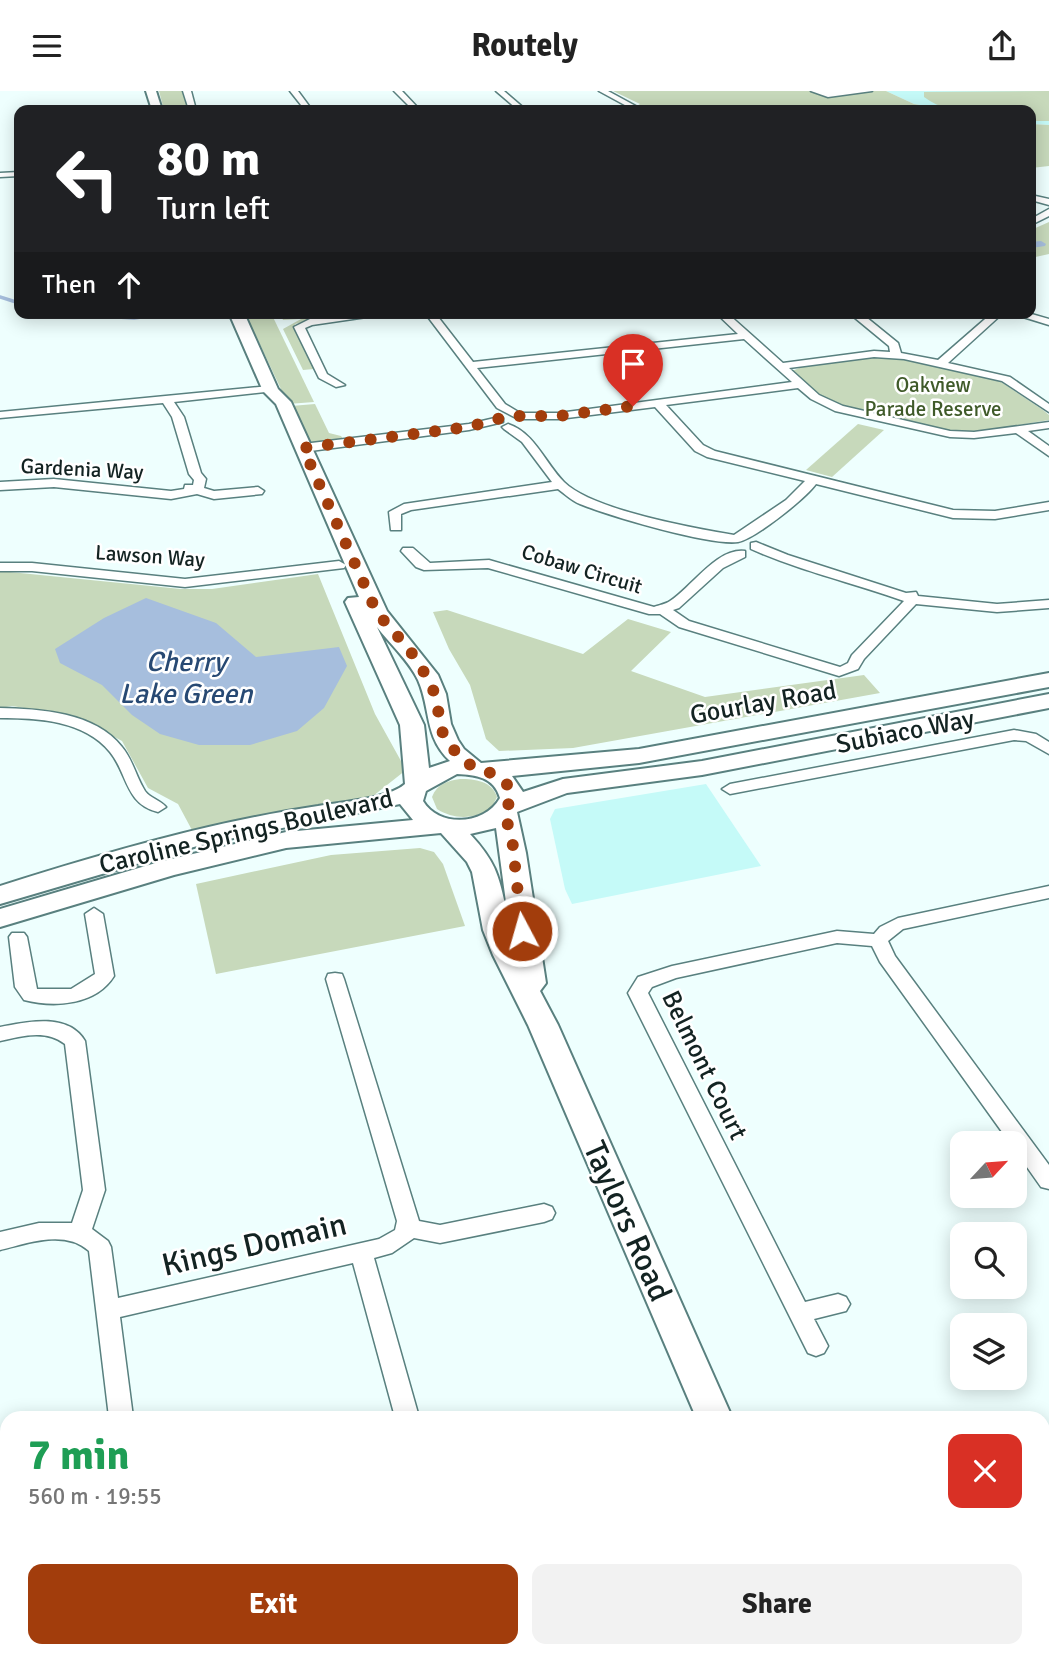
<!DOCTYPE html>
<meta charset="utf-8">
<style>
:root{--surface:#fff;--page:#f2f2f2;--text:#222;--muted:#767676;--accent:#a23d0c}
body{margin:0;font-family:Signika,sans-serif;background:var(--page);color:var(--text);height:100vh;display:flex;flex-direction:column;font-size:26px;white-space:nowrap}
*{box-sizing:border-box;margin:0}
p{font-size:23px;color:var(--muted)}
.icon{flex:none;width:38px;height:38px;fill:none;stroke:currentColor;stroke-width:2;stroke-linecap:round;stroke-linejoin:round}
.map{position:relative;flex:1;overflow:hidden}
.details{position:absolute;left:0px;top:1320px;width:1050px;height:247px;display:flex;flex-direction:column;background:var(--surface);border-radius:21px 21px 0 0;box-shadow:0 4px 18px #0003}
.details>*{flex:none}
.top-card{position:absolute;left:14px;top:14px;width:1022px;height:214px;border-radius:14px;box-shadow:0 4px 18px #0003;background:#202124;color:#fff;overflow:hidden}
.needle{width:46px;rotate:64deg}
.fabs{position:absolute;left:950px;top:1040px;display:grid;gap:14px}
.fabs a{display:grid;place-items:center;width:77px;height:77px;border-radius:14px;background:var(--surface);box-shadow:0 4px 18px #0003;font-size:35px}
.pin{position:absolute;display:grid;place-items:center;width:60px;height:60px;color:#fff;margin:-72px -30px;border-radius:50% 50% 50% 0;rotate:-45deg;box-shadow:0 0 7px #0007}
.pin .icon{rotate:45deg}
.me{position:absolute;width:77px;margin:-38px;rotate:354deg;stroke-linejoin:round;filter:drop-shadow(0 0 5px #0008)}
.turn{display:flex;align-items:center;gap:24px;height:147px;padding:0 28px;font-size:32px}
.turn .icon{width:91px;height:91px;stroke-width:2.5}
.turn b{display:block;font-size:49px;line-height:60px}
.then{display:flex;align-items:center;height:66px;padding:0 28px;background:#0003;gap:14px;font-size:26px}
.round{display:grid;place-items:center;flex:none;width:74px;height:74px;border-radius:14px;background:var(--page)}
.summary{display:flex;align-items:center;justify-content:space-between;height:119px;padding:0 28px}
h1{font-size:42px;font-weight:800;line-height:52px;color:#1e9e55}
.primary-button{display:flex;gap:14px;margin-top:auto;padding:14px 28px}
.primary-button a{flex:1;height:80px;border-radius:14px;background:var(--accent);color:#fff;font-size:28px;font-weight:800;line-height:80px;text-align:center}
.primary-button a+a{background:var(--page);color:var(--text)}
header{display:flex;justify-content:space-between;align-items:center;height:91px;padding:0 28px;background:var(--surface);font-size:32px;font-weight:800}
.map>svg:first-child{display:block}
</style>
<header><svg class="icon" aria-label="menu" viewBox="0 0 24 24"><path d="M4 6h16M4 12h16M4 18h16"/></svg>Routely<svg class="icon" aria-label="share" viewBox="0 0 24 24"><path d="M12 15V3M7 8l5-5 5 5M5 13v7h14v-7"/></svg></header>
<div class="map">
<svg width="1049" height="1565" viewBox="0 0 1049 1565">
<rect width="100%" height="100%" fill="#eefffe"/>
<g fill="#c5faf8">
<path d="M886,0H1049V34L1031,33V19H947L914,13Z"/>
<path d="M706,693L761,775L572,813L565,798L550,728L555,718Z"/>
</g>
<g fill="#c7d9bb">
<path d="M159,0H183L189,19H164Z"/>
<path d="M613,0H886L914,13L947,19H644L637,15L640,13Z"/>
<path d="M1049,0V30H1031V19C998,19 952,28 924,6V1Z"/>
<path d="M1031,33L1049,34V75L1031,77Z"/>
<path d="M1049,131V163L1031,167V139Z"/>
<path d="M245,222H271L314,311L288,313Z"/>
<path d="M280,222H373L317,226L316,228L295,233L294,238L314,278L303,279L283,238L301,228L283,229Z"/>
<path d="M874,266L911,269L998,289L1043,319L1049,324V329L976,341L934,339L843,317L823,308L792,280L804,275Z"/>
<path d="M315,313L329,342L341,345L343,348L317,352L305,349L291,315Z"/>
<path d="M858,333L884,339L832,386L806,379Z"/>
<path d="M0,480L181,498H212L318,483L375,623L406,679L368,709L296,718L193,741L178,713L148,697L122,650L75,625L12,615L0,617Z"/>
<path d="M447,519L583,563L628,528L671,541L631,580L705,606L864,584L880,602L573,657L499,660L486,648L470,594L449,558L433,521Z"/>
<path d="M460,688C475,688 492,690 497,706L491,718C474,728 454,729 437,718L432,706C437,693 447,690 460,688Z"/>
<path d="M420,757L434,761L443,773L465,835L216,883L196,793L331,764Z"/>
</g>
<path fill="#a6bedd" d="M146,507L216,532L256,566L339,556L347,575L324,617L297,640L250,654H199L160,643L132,624L102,594L60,572L55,558L104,527Z"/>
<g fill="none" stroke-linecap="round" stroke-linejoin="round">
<g stroke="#a6bedd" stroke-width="3.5">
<path d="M0,206L19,212"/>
<path d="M50,222L134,227L172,222"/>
</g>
<path fill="#a6bedd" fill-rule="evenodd" d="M1041,150L1046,153L1045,155L1031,157V151Z"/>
<g stroke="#59807f" stroke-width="3">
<g id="street">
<path d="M183,0H191L196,19H189Z"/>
<path d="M290,0H298L312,19H305Z"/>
<path d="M394,0H402L420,19H413Z"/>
<path d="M496,0H504L526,19H518Z"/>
<path d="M599,0H608L643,19H634Z"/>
<path d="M811,0H872L828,6Z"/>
<path d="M19,81V85L0,86V82Z"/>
<path d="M1031,104L1049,108V114L1031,109Z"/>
<path d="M1049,118V125L1031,134V128Z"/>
<path d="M360,222H394L312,234L305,237L327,283L345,294L336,296L319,287L294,236L310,228Z"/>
<path d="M425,222H435L473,271L738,243L716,222H727L783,272L874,260L890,261L889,255L849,222H861L898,252L901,262L938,269L992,222H1003L948,272L1010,286L1049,313V321L1002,290L904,268L874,266L789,277L819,304L843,315L950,340L974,341L1049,331V337L1028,340L1049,355V365L1016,342L974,347L950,346L835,320L811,308L798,297L666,314L703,354L715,360L953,419L995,420L1049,411V419L995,428L953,427L816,393C806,407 755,448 738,451C711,455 609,425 580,413C572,410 565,403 558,398L411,419L401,423V439H391L389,421L404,413L552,391L522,351L504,338L502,336L508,333C535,342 545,372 564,391C592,419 693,437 734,444L786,409L805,390L707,366L695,360L655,316L559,328H518L497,317ZM744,248L792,291L559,322H520L505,313L477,277Z"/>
<path d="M1010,222H1028L1049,228V234Z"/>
<path d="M270,295L274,296V300L174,311L184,326L201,382L206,388L204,397L214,400L258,396L264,400L262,403L214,408L197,403L171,408L54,396L0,399V391L54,388L171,400L184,398L185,394H193L194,389L189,383L172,326L163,312L0,327V321Z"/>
<path d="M499,326L503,327V331L469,339L303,361L297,357L303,353L469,333Z"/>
<path d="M756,451L788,464L906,502L916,501L918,505L997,513L1049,509V517L997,521L916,513L864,568L858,578L839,585L679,536L660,523H649L488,477L424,479L416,476L401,460L403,457H413L430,472L489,469L654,516C659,514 666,513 670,510C691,497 717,456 745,460V466L723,477L679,517L673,519L689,530L840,576L848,572L852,564L904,510C854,492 800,480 751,458V452Z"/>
<path d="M339,470L346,474L344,477L185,496L32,480H0V472H32L185,488Z"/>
<path d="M0,617C40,618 95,621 122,656C133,669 136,686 145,700C150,707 160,709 166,716L158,721C125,713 128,683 110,661C84,629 37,627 0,627Z"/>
<path d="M1014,639L1036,643L1049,651V663L1026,650L1014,649L730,703L722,698L730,693Z"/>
<path d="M1049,795V807L903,838L888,850L895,865L1049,1074V1098L1041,1096L1015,1059V1052H1010L880,871L872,855L837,852L676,887L652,896L648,902L805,1211L838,1203L846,1206L850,1213L846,1220L814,1228L828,1255L824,1262L816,1265L808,1262L628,902L638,886L672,875L837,840L874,843L880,836L898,827Z"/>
<path d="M94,817L103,823L114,885C96,914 55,917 24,909L15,896L9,846L12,842H24L27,846L37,898H71L95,883L85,823Z"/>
<path d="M335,882L342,883L344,888L419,1130L440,1134L544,1113L552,1116L555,1122L552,1128L544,1131L440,1152L414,1147L392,1162L374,1167L419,1326H395L353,1172L120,1226L133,1326H109L89,1160C65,1138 28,1152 0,1159V1141L39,1132H72L83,1099L65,953C46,938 22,945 0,950V936C26,931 68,921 85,950L105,1099L92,1138L108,1150L111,1156L118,1207L379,1148L395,1139L397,1130L326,888L328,883Z"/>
<path d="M1049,1405V1429L1043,1431V1407Z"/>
<path d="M7,1418V1442L0,1444V1420Z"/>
<path d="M1049,1445V1471L1043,1472V1446Z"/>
<path d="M133,1559H161L162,1565H134Z"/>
</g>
</g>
<g stroke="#59807f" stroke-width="4">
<g id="secondary">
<path d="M146,0H156L162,19H152Z"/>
<path d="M229,222H244L278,298L291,311L387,520L438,584L446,603L451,633L458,649L464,658L481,672L639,658L1049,582V596L639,672L512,685L523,701L563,688L702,670L1049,603V617L702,684L567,702L517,721L526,762L546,892L540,900L558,934L732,1326H696L528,934L493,864L483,839L472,781L467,771L441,742L286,757L174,784L0,836V818L159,771L286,741L413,729L400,713L204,753L0,813V795C104,762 210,731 318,715C341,711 388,708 405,693L400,634L345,511L348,507L359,506L276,313L263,300ZM377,536C390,553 409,570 418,589C431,618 424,646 450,670L429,677L424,634ZM457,683C476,684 494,686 500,707C485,734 439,737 423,710L426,700ZM496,737L508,826C499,787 498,773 470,743Z"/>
<path d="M795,1559H837L839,1565H797Z"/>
</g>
</g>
<use href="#street" fill="#fff" fill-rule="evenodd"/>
<use href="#secondary" fill="#fff" fill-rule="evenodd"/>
</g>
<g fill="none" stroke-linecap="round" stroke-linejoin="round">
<path stroke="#a23d0c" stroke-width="12" stroke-dasharray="0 21.6" d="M522,840L512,747L504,721L512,707L506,691L498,685L464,671L446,649L439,633L438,615L431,592L409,558L377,522L303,357L469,336L508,325H559L633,315"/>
</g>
<g text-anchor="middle" stroke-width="5" stroke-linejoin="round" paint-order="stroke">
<g font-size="21" fill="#3f5a29" stroke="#fff">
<text x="933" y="301">Oakview<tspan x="933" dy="24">Parade Reserve</tspan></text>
</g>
<g font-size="21" fill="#132322" stroke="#fff">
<text transform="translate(82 378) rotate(3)" y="7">Gardenia Way</text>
<text transform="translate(150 465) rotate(4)" y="7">Lawson Way</text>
<text transform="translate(582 478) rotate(17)" y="7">Cobaw Circuit</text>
</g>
<g font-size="26" fill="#132322" stroke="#fff">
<text transform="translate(763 611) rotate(-10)" y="9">Gourlay Road</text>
<text transform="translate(905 640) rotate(-11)" y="9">Subiaco Way</text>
<text transform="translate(246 740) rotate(-13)" y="9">Caroline Springs Boulevard</text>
<text transform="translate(705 974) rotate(64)" y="9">Belmont Court</text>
</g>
<g font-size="28" font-style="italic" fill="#274973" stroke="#fff">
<text x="186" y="580">Cherry<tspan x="186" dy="32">Lake Green</tspan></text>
</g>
<g font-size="32" fill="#132322" stroke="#fff">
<text transform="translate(628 1130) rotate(66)" y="11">Taylors Road</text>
<text transform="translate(254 1153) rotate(-13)" y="11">Kings Domain</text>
</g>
</g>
</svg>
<div class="fabs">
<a><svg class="needle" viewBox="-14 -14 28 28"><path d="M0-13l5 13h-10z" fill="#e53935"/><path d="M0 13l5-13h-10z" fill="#767676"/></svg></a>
<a><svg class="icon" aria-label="search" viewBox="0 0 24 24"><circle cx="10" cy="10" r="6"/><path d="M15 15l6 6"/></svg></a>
<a><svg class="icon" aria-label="layers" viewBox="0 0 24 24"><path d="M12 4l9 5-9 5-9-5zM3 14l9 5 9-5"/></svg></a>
</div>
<div class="pin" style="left:633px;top:315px;background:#d93025"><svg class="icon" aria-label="arrive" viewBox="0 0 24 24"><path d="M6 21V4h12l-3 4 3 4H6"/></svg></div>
<svg class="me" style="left:522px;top:840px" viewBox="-20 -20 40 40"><circle r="17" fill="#a23d0c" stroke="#fff" stroke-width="3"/><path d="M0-11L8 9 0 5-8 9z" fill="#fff"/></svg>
<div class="top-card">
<div class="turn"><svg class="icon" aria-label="left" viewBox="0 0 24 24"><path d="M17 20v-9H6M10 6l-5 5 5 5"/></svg><div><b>80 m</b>Turn left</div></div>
<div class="then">Then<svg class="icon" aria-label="ahead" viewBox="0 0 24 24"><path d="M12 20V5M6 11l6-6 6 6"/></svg></div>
</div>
<section class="details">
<div class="summary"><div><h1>7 min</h1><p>560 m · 19:55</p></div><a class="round" style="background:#d93025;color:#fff"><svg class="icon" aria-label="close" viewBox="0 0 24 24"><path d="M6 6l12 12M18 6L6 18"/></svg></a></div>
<div class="primary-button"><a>Exit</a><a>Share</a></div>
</section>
</div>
